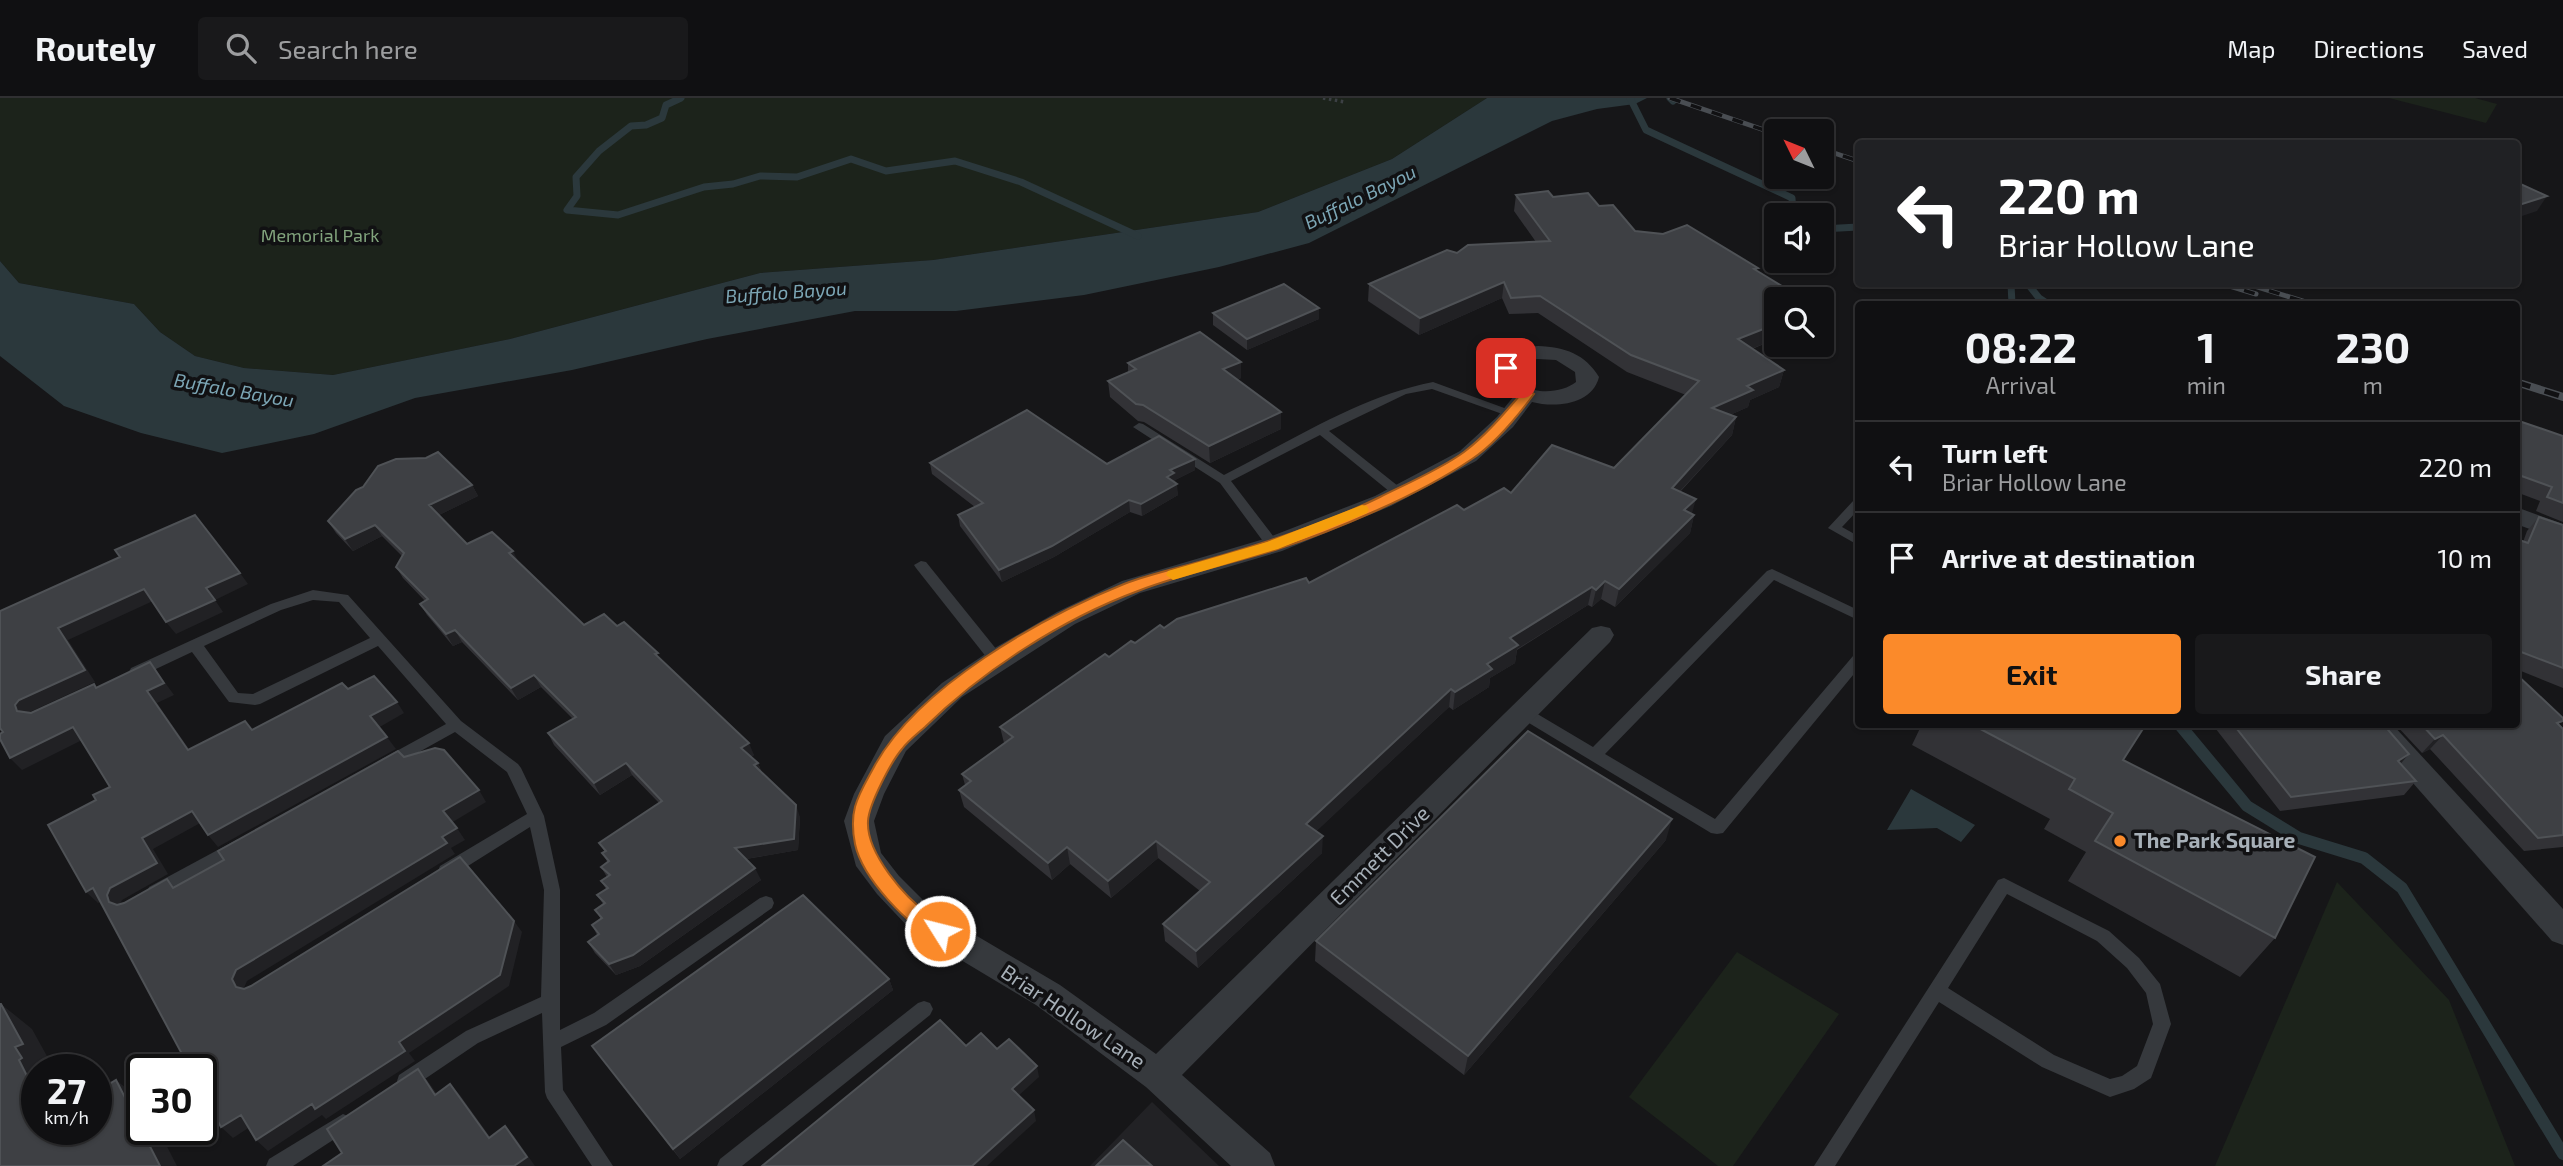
<!DOCTYPE html>
<style>
:root{--surface:#101012;--page:#19191b;--text:#f1f3f6;--muted:#9c9d9f;--line:#303032;--accent:#fb8a2a}
body{margin:0;font-family:"Exo 2",sans-serif;background:var(--page);color:var(--text);height:100vh;display:flex;flex-direction:column;font-size:26px;white-space:nowrap}
*{box-sizing:border-box;margin:0}
p{font-size:23px;color:var(--muted)}
.icon{flex:none;width:38px;height:38px;fill:none;stroke:currentColor;stroke-width:2;stroke-linecap:round;stroke-linejoin:round}
.map{position:relative;flex:1;overflow:hidden}
.panel{position:absolute;left:1855px;top:203px;width:665px;height:427px;display:flex;flex-direction:column;background:var(--surface);border-radius:7px;box-shadow:0 2px 5px #0004,0 0 0 2px var(--line)}
.panel>*{flex:none}
.guide{position:absolute;left:1855px;top:42px;width:665px;height:147px;border-radius:7px;box-shadow:0 2px 5px #0004,0 0 0 2px var(--line);background:#202124;color:#fff;overflow:hidden}
.needle{width:46px;rotate:313deg}
.buttons{position:absolute;left:1764px;top:21px;display:grid;gap:14px}
.buttons a{display:grid;place-items:center;width:70px;height:70px;border-radius:7px;background:var(--surface);box-shadow:0 2px 5px #0004,0 0 0 2px var(--line);font-size:35px}
.speed{position:absolute;left:21px;top:956px;display:flex;gap:14px;font-size:35px;font-weight:700;text-align:center}
.speed>*{display:grid;place-content:center;width:91px;height:91px;border-radius:50%;background:var(--surface);box-shadow:0 2px 5px #0004,0 0 0 2px var(--line);line-height:1}
.speed small{font-size:18px;font-weight:400}
.speed .limit{border:4px solid #111;border-radius:10px;background:#fff;color:#111}
.pin{position:absolute;display:grid;place-items:center;width:60px;height:60px;color:#fff;margin:-30px;border-radius:14px;box-shadow:0 4px 10px #0006}
.me{position:absolute;width:77px;margin:-38px;rotate:306deg;stroke-linejoin:round;filter:drop-shadow(0 0 5px #0008)}
.turn{display:flex;align-items:center;gap:24px;height:147px;padding:0 28px;font-size:32px}
.turn .icon{width:91px;height:91px;stroke-width:2.5}
.turn b{display:block;font-size:49px;line-height:60px}
.eta{display:flex;justify-content:space-evenly;align-items:center;height:119px;text-align:center}
.eta b{font-size:42px;font-weight:700;line-height:49px}
.cta{display:flex;gap:14px;margin-top:auto;padding:14px 28px}
.cta a{flex:1;height:80px;border-radius:7px;background:var(--accent);color:#111;font-size:28px;font-weight:700;line-height:80px;text-align:center}
.cta a+a{background:var(--page);color:var(--text)}
ul{padding:0;list-style:none}
li{display:flex;align-items:center;gap:21px;height:91px;padding:0 28px;border-top:2px solid var(--line)}
li div{flex:1}
li b{display:block;font-size:26px}
li em{font-style:normal}
header{display:flex;align-items:center;gap:42px;box-sizing:border-box;height:98px;padding:0 35px;background:var(--surface);border-bottom:2px solid var(--line)}
header strong{font-size:33px}
nav{display:flex;gap:38px;margin-inline-start:auto;font-size:24px}
.search{width:490px;height:63px;background:var(--page);display:flex;align-items:center;gap:18px;box-sizing:border-box;padding:0 24px;border-radius:7px;color:var(--muted);font-size:26px}
.map>svg:first-child{display:block}
</style>
<header>
<strong>Routely</strong>
<div class="search"><svg class="icon" aria-label="search" viewBox="0 0 24 24"><circle cx="10" cy="10" r="6"/><path d="M15 15l6 6"/></svg>Search here</div>
<nav><a>Map</a><a>Directions</a><a>Saved</a></nav>
</header>
<div class="map">
<svg width="2563" height="1068" viewBox="0 0 2563 1068">
<rect width="100%" height="100%" fill="#161618"/>
<path fill="#222225" d="M1152,1004L1219,1068H1090Z"/>
<g fill="#1c231b">
<path d="M0,0H1487L1392,61L1258,114L933,162L760,175L510,241L333,277L244,270L195,258L160,234L134,206L19,185L0,163Z"/>
<path d="M2389,0H2475L2497,6L2486,25Z"/>
<path d="M2337,784L2449,902L2515,1068H2215Z"/>
<path d="M1737,854L1839,916L1733,1068H1718L1629,999Z"/>
</g>
<g fill="#2b383c">
<path d="M1487,0H1647L1635,6L1597,11L1552,23L1309,145L1219,169L1084,197L956,213H855L707,241L572,272L415,300L314,336L222,355L141,335L64,308L0,258V163L19,185L134,206L160,234L195,258L244,270L333,277L510,241L760,175L933,162L1258,114L1392,61Z"/>
<path d="M1911,691L1975,727L1961,744L1937,730L1887,732Z"/>
</g>
<g fill="none" stroke-linecap="round" stroke-linejoin="round">
<g stroke="#2b383c" stroke-width="7">
<path d="M681,0L666,7L662,20L646,27L631,28L599,53L576,79L577,98L567,112L618,117L704,89L733,86L760,78L797,79L851,61L886,73L955,63L1021,84L1138,138"/>
<path d="M1630,0L1646,32L1792,100L1793,117"/>
<path d="M1670,0L1673,3"/>
<path d="M1822,131L1858,129"/>
<path d="M2011,186L2012,206"/>
<path d="M2028,186L2039,200L2048,206"/>
</g>
<path stroke="#2b383c" stroke-width="12" d="M2179,626L2247,708L2299,740L2364,760L2402,790L2563,1056"/>
<path stroke="#3c4044" stroke-width="3.5" stroke-dasharray="2.5 3.5" stroke-linecap="butt" d="M1323,0L1345,4"/>
<g fill="#36393d" fill-rule="evenodd">
<path d="M1433,284L1518,315L1512,319L1508,318L1432,291L1406,296L1329,333L1403,392L1405,395L1403,398H1395L1320,337L1231,383L1280,447L1273,451L1268,450L1220,385L1133,329L1139,325L1143,326L1224,377C1291,343 1360,298 1433,284Z"/>
<path d="M1858,401V412L1842,429L1858,438V447L1828,430L1854,402Z"/>
<path d="M921,463L926,464L1001,557L1003,561L1001,565H991L916,470L914,467Z"/>
<path d="M1772,471L1858,512V522L1774,482L1605,656L1715,721L1853,558L1858,557V571L1723,735L1717,736L1711,735L1519,619L1517,615L1519,611H1529L1593,649L1767,473Z"/>
<path d="M313,492L348,497L461,623L518,666L521,670L544,718L560,792V932L594,915L760,800L766,798L772,800L774,805L772,810L606,927L561,949L563,992L613,1068H592L547,1000L545,994L542,915L478,945L413,989L406,992L399,989L397,983L399,977L466,933L541,899L544,792L530,729L452,778L446,780L440,778L438,773L440,768L527,716L507,674L455,634L392,669H382L379,665L382,661L446,626L378,548L260,606L255,607L229,604L192,554L141,578H131L129,574L131,570L271,506ZM313,502L339,504L370,540L253,596L238,595L204,548L281,512Z"/>
<path d="M238,741L244,743L246,748L244,753L161,799L155,801L149,799L147,794L149,789Z"/>
<path d="M2004,780L2109,833L2139,860L2160,886L2171,926L2151,980L2134,991L2110,999L2042,969L1939,904L1835,1068H1814L1998,782ZM2007,796L2097,843L2127,870L2146,895L2153,926L2137,968L2122,978L2110,981L2054,957L1948,890Z"/>
<path d="M924,903L930,905L933,911L930,917L742,1068H717L720,1061L918,905Z"/>
<path d="M343,1016L350,1019L352,1025L350,1031L293,1068H266L269,1061Z"/>
</g>
<g fill="#36393d" fill-rule="evenodd">
<path d="M1538,248C1565,249 1585,256 1599,279C1592,307 1555,310 1532,304L1513,329L1476,363L1391,408L1282,453L1140,495L1075,526L962,599L906,653L884,696L874,723L881,755L899,778L933,812L1060,887L1156,956L1592,530L1601,528L1610,530L1614,537L1610,544L1182,977L1270,1055L1275,1068H1231L1146,989L1036,907L911,832L877,796L856,768L844,723L854,696L885,638L942,585L993,551L1057,514L1122,483L1264,441L1375,398L1460,353L1497,319L1514,298L1505,291L1495,277C1495,256 1521,249 1538,248ZM1538,261L1556,262L1575,274L1576,284C1560,297 1519,299 1517,272L1526,262Z"/>
<path d="M2516,409L2563,426V443L2516,426Z"/>
<path d="M2361,626H2392L2563,811V847L2552,843Z"/>
</g>
<g stroke="#494d52" stroke-width="5">
<g id="rail-far1">
<path d="M1670,0L1776,36"/>
<path d="M1822,51L1858,63"/>
<path d="M2223,186L2256,196"/>
<path d="M2248,186L2312,206"/>
</g>
</g>
<g stroke="#494d52" stroke-width="8">
<path id="rail" d="M2516,284L2563,299"/>
</g>
<use href="#rail-far1" stroke="#111113" stroke-width="3.5" stroke-dasharray="11" stroke-linecap="butt"/>
<use href="#rail" stroke="#111113" stroke-width="5" stroke-dasharray="15" stroke-linecap="butt"/>
</g>
<g fill="#323236">
<path d="M1516,97L1553,99L1599,108L1635,133L1757,174L1776,241L1752,251L1784,272L1779,289L1750,302L1748,309L1730,317L1736,319L1732,337L1680,394L1692,416L1694,417L1690,435L1615,509L1601,501L1592,509L1588,507L1517,552L1515,565L1490,580L1489,589L1453,612L1449,609L1316,733L1322,755L1198,870L1165,843L1163,826L1200,793L1158,760L1111,800L1070,766L1052,782L964,709L959,692L965,687L962,676L1004,645L1000,629L1109,559L1164,530L1309,485L1464,412L1511,395L1614,370L1686,297L1627,274L1538,215L1509,216L1502,200L1419,237L1368,203L1369,186L1457,155L1536,144L1514,113Z"/>
<path d="M1213,215L1319,221L1247,252L1213,227Z"/>
<path d="M1128,265L1241,280L1237,282L1281,331L1210,365L1144,324L1138,323L1110,299L1108,283L1128,274Z"/>
<path d="M2516,322L2563,338V424L2536,413L2540,403L2516,394Z"/>
<path d="M1195,361V372L1175,382L1178,397L1142,418L1130,414L1054,459L1002,484L960,428L958,417L975,409L932,376L930,365L1107,366Z"/>
<path d="M472,387L478,398L439,417L467,446L519,465L584,527L617,528L661,562L754,657L751,659L758,665L762,675L800,719L798,752L746,761L761,782L640,868L616,877L595,855L588,844L597,837L592,827L601,821L595,812L603,806L597,797L606,791L601,783L607,779L601,769L608,765L602,755L605,754L599,745L659,705L632,677L600,697L554,647L548,635L573,621L541,589L518,602L462,544L453,548L427,517L420,506L425,503L403,480L396,469L402,458L382,438L353,453L336,435L328,423Z"/>
<path d="M2539,419L2563,427V590L2516,571V441L2523,444L2527,433Z"/>
<path d="M1922,626H2146L2123,662L2275,840L2240,879L2068,783L2086,754L2044,731L2050,721L1912,647Z"/>
<path d="M2212,626H2383L2400,666L2416,683L2404,697L2280,713Z"/>
<path d="M2395,626L2559,628L2563,631V749L2524,753L2430,651L2422,655Z"/>
<path d="M1666,742L1464,977L1315,863L1316,843Z"/>
<path d="M889,881L893,892L680,1061L592,948Z"/>
</g>
<g fill="#212124">
<path d="M2547,98L2537,113L2516,120V108Z"/>
<path d="M1504,184L1502,200L1419,237L1420,220Z"/>
<path d="M1319,210V221L1247,252V241Z"/>
<path d="M1776,226V241L1733,258L1738,241Z"/>
<path d="M1241,264V280L1224,288L1223,271Z"/>
<path d="M1784,272L1779,289L1750,302L1748,309L1707,327L1712,310L1747,288Z"/>
<path d="M1281,314V331L1210,365L1209,348Z"/>
<path d="M1736,319L1732,337L1667,407L1672,390Z"/>
<path d="M1195,361V372L1175,382V387L1177,386L1178,397L1142,418L1141,406L1170,372Z"/>
<path d="M472,387L478,398L435,419L429,407Z"/>
<path d="M1696,401L1691,419L1684,412Z"/>
<path d="M1129,402L1130,414L1054,459L1002,484L999,472Z"/>
<path d="M1694,417L1690,435L1615,509L1619,491Z"/>
<path d="M375,427L382,438L353,453L345,441Z"/>
<path d="M513,453L519,465L509,455Z"/>
<path d="M240,475L248,486L215,502L223,514L176,536L166,524L206,490Z"/>
<path d="M1605,483L1601,501L1592,509L1596,492Z"/>
<path d="M1592,489L1588,507L1517,551L1515,565L1490,580L1489,589L1453,612L1455,594L1487,566L1510,540Z"/>
<path d="M144,491L153,503L68,542L95,584L30,614L27,619L17,613L15,607L58,530Z"/>
<path d="M455,532L462,544L453,548L446,536Z"/>
<path d="M150,564L174,597L157,605L198,664L188,652L147,593Z"/>
<path d="M534,577L541,589L518,602L511,590Z"/>
<path d="M1451,591L1449,609L1306,743V726Z"/>
<path d="M397,604L404,615L378,630L370,618Z"/>
<path d="M73,629L84,641L22,672L10,660Z"/>
<path d="M2443,637L2430,651L2422,655L2435,641Z"/>
<path d="M387,639L396,651L218,749L208,737Z"/>
<path d="M749,645L754,657L746,662L741,650Z"/>
<path d="M2409,656L2397,670L2398,663Z"/>
<path d="M626,665L632,677L600,697L594,685Z"/>
<path d="M758,665L762,676L754,667Z"/>
<path d="M479,692L486,704L451,725L443,713Z"/>
<path d="M796,707L800,719L798,752L740,762L735,750Z"/>
<path d="M192,713L202,724L153,751L168,776L122,802L119,808L109,804L107,797L110,790L142,740Z"/>
<path d="M1672,721L1666,742L1464,977L1468,958Z"/>
<path d="M457,730L465,742L451,750L455,756L247,883L243,892L236,889L232,881L236,872Z"/>
<path d="M1323,738L1322,755L1198,870L1196,853Z"/>
<path d="M1156,743L1158,760L1111,800L1108,783Z"/>
<path d="M1067,749L1070,766L1052,782L1048,765Z"/>
<path d="M755,770L761,782L640,868L616,877L609,866Z"/>
<path d="M93,790L105,801L98,805L86,794Z"/>
<path d="M514,823L522,834L509,888L409,955L415,963L326,1021L322,1017L268,1053L256,1042L312,1006L399,944Z"/>
<path d="M889,881L893,892L680,1061L673,1051Z"/>
<path d="M1,906L32,931L53,969L50,971H37V998L19,962Z"/>
<path d="M1037,968L1039,979L1015,1001L1012,991Z"/>
<path d="M418,971L427,982L445,1007L435,997Z"/>
<path d="M116,982L142,1003V1031H158L177,1068H160Z"/>
<path d="M450,986L460,997L498,1050L489,1040Z"/>
<path d="M1034,1012L1036,1023L987,1068H972Z"/>
<path d="M241,1017L253,1027L233,1040L221,1029Z"/>
<path d="M505,1028L514,1038L535,1068H514Z"/>
</g>
<g fill="#3e4044" stroke="#4f5256" stroke-width="2">
<path d="M2516,84L2547,98L2516,108Z"/>
<path d="M1548,93L1553,99L1588,95L1599,108L1613,107L1635,133L1663,136L1687,127L1758,170L1754,171L1803,201H1776V226L1738,241L1784,272L1747,288L1753,292L1712,310L1736,319L1672,390L1696,401L1684,412L1694,417L1619,491L1605,483L1596,492L1592,489L1510,540L1518,547L1487,566L1492,571L1455,594L1451,591L1306,726L1323,738L1196,853L1163,826L1210,784L1156,743L1108,783L1067,749L1048,765L959,692L971,683L962,676L1013,639L1000,629L1105,556L1109,559L1131,543L1135,545L1160,527L1164,530L1177,521L1306,480L1309,485L1457,407L1464,412L1504,390L1511,395L1552,347L1614,370L1699,283L1631,257L1540,198L1511,200L1504,184L1420,220L1369,186L1447,152L1457,155L1468,147L1550,143L1516,97Z"/>
<path d="M1284,186L1319,210L1247,241L1213,215Z"/>
<path d="M1200,234L1241,264L1223,271L1281,314L1209,348L1143,307L1136,306L1108,283L1136,271L1128,265Z"/>
<path d="M1027,312L1107,366L1159,338L1195,361L1170,372L1174,375L1167,379L1177,386L1141,406L1129,402L1052,448L999,472L958,417L983,405L930,365Z"/>
<path d="M2516,322L2563,338V405L2547,399L2552,389L2516,376L2517,362H2516Z"/>
<path d="M438,354L472,387L429,407L467,446L492,434L513,453L509,455L584,527L604,516L617,528L624,524L658,555L655,556L749,645L741,650L758,665L754,667L796,707L794,741L735,750L755,770L633,857L609,866L588,844L599,836L592,827L602,820L595,812L605,805L597,797L608,790L601,783L610,777L601,769L609,763L602,755L606,753L599,745L662,703L626,665L594,685L548,635L576,619L534,577L511,590L455,532L446,536L420,506L428,501L396,469L404,455L375,427L345,441L328,423L356,392L363,389L378,368L396,361L426,360Z"/>
<path d="M195,417L240,475L206,490L215,502L166,524L144,491L58,530L85,572L19,602L15,607L17,613L31,615L94,586L96,590L150,564L164,585L147,593L188,652L245,623L252,632L342,585L348,591L374,578L397,604L370,618L387,639L208,737L192,713L142,740L157,765L110,790L107,797L109,804L117,807L124,805L167,781L173,790L224,762L218,753L398,653L404,659L435,650L444,652L479,692L443,713L457,730L442,739L447,745L236,872L232,881L236,889L244,891L251,888L460,759L514,823L500,877L399,944L405,953L315,1011L312,1006L256,1042L241,1017L221,1029L201,993V971H190L93,790L86,794L48,727L96,702L93,697L110,689L73,629L10,660L0,641V636L3,634L0,630V513L120,459L115,452Z"/>
<path d="M2539,419L2563,427V570L2516,552V441L2528,445Z"/>
<path d="M2516,576L2563,620V623L2557,625L2563,631V737L2538,740L2443,637L2435,641L2421,626H2516Z"/>
<path d="M1971,626H2146L2123,662L2315,759L2275,840L2095,743L2113,715L2069,691L2075,681Z"/>
<path d="M2233,626H2383L2409,656L2398,663L2416,683L2291,699Z"/>
<path d="M1528,633L1672,721L1468,958L1316,843Z"/>
<path d="M803,797L889,881L673,1051L592,948Z"/>
<path d="M0,906H1L23,946L15,949L22,960L19,962L37,998V1031H96V994L116,982L160,1068H0Z"/>
<path d="M940,922L966,948L981,935L997,951L1009,941L1037,968L1012,991L1034,1012L972,1068H762Z"/>
<path d="M418,971L435,997L450,986L489,1040L505,1028L527,1059L514,1068H323L342,1055L327,1031Z"/>
<path d="M1123,1042L1152,1068H1096Z"/>
</g>
<path fill="#fb8a2a" stroke="#a35a1b" stroke-width="2" d="M1506,266L1513,270L1516,282L1534,296C1517,319 1496,345 1472,361C1419,397 1336,432 1275,452C1229,466 1182,476 1138,493C1062,521 982,573 925,629C917,636 908,643 902,651C891,664 869,706 868,723C866,755 905,800 930,817C938,823 946,825 950,833L947,839L940,842C908,830 862,779 855,746C848,710 859,697 875,667C919,588 1042,519 1124,486C1150,476 1179,470 1206,462C1264,445 1325,426 1380,399C1406,386 1441,371 1464,354C1485,338 1503,317 1520,297L1503,284L1500,270Z"/>
<path fill="#f59e0b" d="M1362,407L1367,408L1369,412L1367,415L1278,451L1173,482L1166,477L1168,473L1267,444Z"/>
<circle fill="#fb8a2a" stroke="#111113" stroke-width="2.5" cx="2120" cy="743" r="7"/>
<g text-anchor="middle" stroke-width="7" stroke-linejoin="round" paint-order="stroke">
<g font-size="18" fill="#82a47d" stroke="#111113">
<text x="320" y="144">Memorial Park</text>
</g>
<g font-size="19" font-style="italic" fill="#7ca6b5" stroke="#111113">
<text transform="translate(1360 99) rotate(-26)" y="7">Buffalo Bayou</text>
<text transform="translate(786 194) rotate(-4)" y="7">Buffalo Bayou</text>
<text transform="translate(234 292) rotate(10)" y="7">Buffalo Bayou</text>
</g>
<g font-size="21" font-weight="bold" fill="#a7b0b8" stroke="#111113" text-anchor="start">
<text x="2134" y="750">The Park Square</text>
</g>
<g font-size="21" fill="#a7b0b8" stroke="#111113">
<text transform="translate(1380 758) rotate(-45)" y="7">Emmett Drive</text>
<text transform="translate(1073 919) rotate(34)" y="7">Briar Hollow Lane</text>
</g>
</g>
</svg>
<div class="buttons">
<a><svg class="needle" viewBox="-14 -14 28 28"><path d="M0-13l5 13h-10z" fill="#e53935"/><path d="M0 13l5-13h-10z" fill="#9c9d9f"/></svg></a>
<a><svg class="icon" aria-label="sound" viewBox="0 0 24 24"><path d="M4 9h4l5-4v14l-5-4H4zM17 9q2 3 0 6"/></svg></a>
<a><svg class="icon" aria-label="search" viewBox="0 0 24 24"><circle cx="10" cy="10" r="6"/><path d="M15 15l6 6"/></svg></a>
</div>
<div class="speed"><div>27<small>km/h</small></div><div class="limit">30</div></div>
<div class="pin" style="left:1506px;top:270px;background:#d93025"><svg class="icon" aria-label="arrive" viewBox="0 0 24 24"><path d="M6 21V4h12l-3 4 3 4H6"/></svg></div>
<svg class="me" style="left:940px;top:833px" viewBox="-20 -20 40 40"><circle r="17" fill="#fb8a2a" stroke="#fff" stroke-width="3"/><path d="M0-11L8 9 0 5-8 9z" fill="#fff"/></svg>
<div class="guide">
<div class="turn"><svg class="icon" aria-label="left" viewBox="0 0 24 24"><path d="M17 20v-9H6M10 6l-5 5 5 5"/></svg><div><b>220 m</b>Briar Hollow Lane</div></div>
</div>
<section class="panel">
<div class="eta">
<div><b>08:22</b><p>Arrival</p></div>
<div><b>1</b><p>min</p></div>
<div><b>230</b><p>m</p></div>
</div>
<ul>
<li><svg class="icon" aria-label="left" viewBox="0 0 24 24"><path d="M17 20v-9H6M10 6l-5 5 5 5"/></svg><div><b>Turn left</b><p>Briar Hollow Lane</p></div><em>220 m</em></li>
<li><svg class="icon" aria-label="arrive" viewBox="0 0 24 24"><path d="M6 21V4h12l-3 4 3 4H6"/></svg><div><b>Arrive at destination</b></div><em>10 m</em></li>
</ul>
<div class="cta"><a>Exit</a><a>Share</a></div>
</section>
</div>
